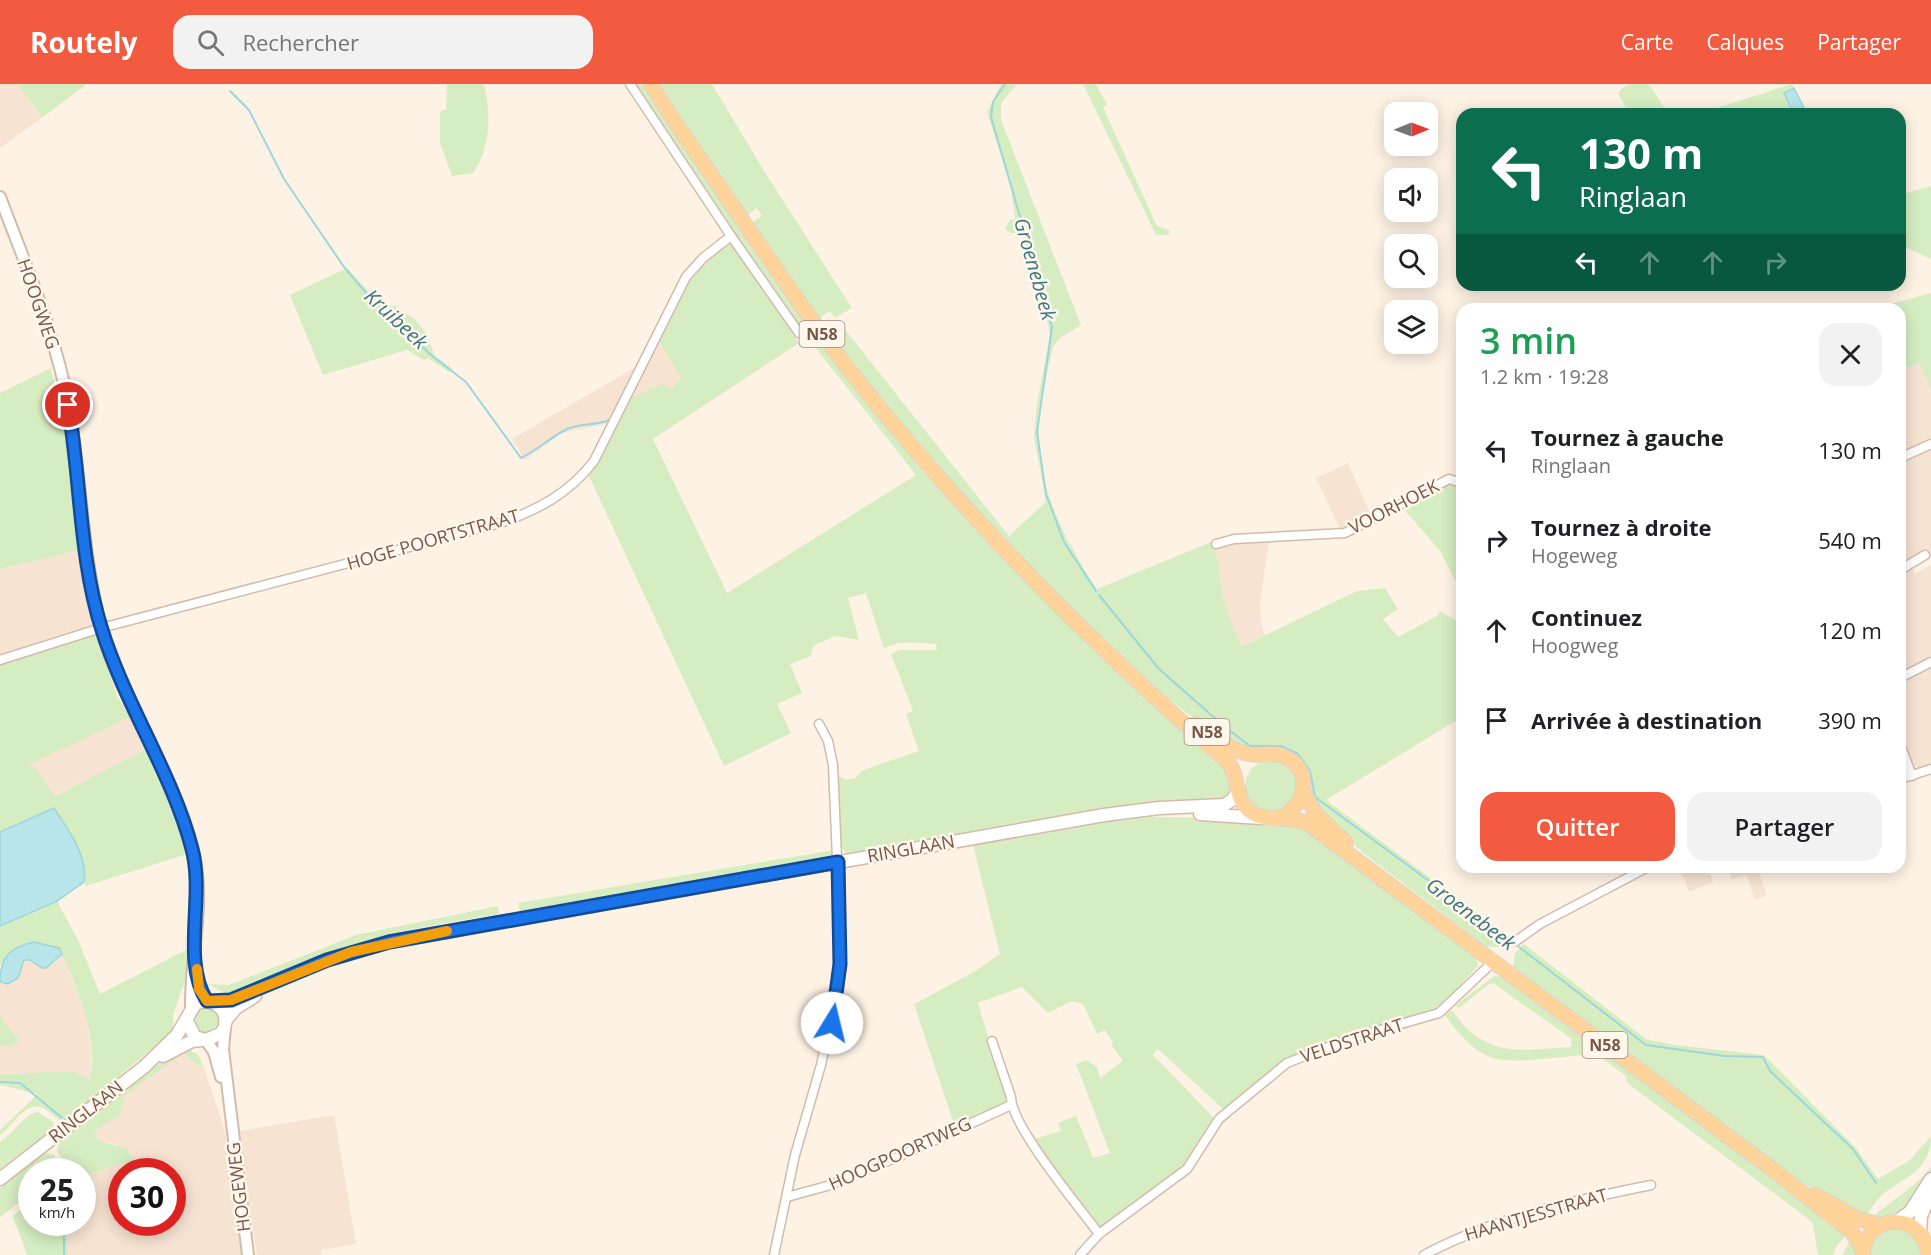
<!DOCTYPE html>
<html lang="fr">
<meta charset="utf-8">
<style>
:root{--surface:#fff;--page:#f2f2f2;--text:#202124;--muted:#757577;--accent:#f25b3f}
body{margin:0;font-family:"Open Sans",sans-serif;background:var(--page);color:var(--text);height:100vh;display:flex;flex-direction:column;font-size:22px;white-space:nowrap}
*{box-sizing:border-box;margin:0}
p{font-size:20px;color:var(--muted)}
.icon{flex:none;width:33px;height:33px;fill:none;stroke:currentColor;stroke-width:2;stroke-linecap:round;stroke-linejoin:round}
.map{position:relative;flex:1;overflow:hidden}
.panel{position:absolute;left:1456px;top:219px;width:450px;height:570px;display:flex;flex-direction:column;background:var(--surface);border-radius:18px;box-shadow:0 3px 15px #0003}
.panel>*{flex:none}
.guide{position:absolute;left:1456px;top:24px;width:450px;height:183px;border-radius:18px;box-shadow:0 3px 15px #0003;background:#0b6e4f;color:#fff;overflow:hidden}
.needle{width:39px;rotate:89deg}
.buttons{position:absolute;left:1384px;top:18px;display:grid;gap:12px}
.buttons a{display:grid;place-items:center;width:54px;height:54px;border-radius:12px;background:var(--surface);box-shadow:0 3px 15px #0003;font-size:30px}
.speed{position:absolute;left:18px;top:1074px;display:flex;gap:12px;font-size:30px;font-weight:700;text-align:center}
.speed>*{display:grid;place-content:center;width:78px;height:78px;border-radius:50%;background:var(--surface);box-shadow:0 3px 15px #0003;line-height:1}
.speed small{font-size:15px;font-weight:400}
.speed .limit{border:9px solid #d22;background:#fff;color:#111}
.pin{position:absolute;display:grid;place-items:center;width:51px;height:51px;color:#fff;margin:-26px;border:3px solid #fff;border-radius:50%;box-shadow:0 2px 6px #0007}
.me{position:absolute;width:66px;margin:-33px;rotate:9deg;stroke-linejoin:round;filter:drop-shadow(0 0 4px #0008)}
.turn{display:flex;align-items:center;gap:21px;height:126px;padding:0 24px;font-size:27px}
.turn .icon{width:78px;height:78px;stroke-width:2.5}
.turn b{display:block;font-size:42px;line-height:51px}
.lanes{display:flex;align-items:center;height:57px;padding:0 24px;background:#0003;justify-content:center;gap:30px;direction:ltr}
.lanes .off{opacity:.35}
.round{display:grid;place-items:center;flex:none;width:63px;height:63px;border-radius:18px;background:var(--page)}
.head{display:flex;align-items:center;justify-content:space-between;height:102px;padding:0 24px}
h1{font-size:36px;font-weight:600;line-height:45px;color:#1e9e55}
.action{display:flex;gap:12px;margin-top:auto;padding:12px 24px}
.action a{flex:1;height:69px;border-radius:18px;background:var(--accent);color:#fff;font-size:24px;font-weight:600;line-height:69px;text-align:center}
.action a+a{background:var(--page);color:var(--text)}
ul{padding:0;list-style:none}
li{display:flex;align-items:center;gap:18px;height:90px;padding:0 24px}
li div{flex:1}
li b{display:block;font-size:22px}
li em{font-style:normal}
header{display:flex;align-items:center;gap:36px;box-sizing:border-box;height:84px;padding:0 30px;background:var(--accent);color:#fff}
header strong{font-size:28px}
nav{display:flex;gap:33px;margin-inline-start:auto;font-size:21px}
.search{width:420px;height:54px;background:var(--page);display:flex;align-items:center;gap:15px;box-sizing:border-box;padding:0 21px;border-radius:18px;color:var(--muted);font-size:22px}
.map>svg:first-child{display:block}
</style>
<header>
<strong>Routely</strong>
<div class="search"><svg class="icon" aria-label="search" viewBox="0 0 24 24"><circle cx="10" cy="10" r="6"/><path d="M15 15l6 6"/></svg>Rechercher</div>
<nav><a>Carte</a><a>Calques</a><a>Partager</a></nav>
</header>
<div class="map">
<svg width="1931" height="1171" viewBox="0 0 1931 1171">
<rect width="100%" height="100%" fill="#fef2e4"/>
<g fill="#f6e3d2" fill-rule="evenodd">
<path d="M0,0H17L43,33L0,64Z"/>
<path d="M657,253L683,295L669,306L629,314Z"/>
<path d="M1920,279L1931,306V355L1901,371L1900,286Z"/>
<path d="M636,283L610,339L562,349L525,376L512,355Z"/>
<path d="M1931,364V474L1926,467L1901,482L1900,378Z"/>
<path d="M1348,379L1371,431L1341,447L1316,394Z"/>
<path d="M1269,457L1260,519L1261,539L1265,551L1241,563L1222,512L1218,477L1213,465L1240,459Z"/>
<path d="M80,466L95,542L0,572V485Z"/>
<path d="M1931,481V574L1901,590L1900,489L1911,483L1915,490Z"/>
<path d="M1931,582V682L1924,685L1913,681L1901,652L1900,598Z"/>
<path d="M130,633L145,666L54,712L35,684L27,681Z"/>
<path d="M1679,783H1723L1709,787L1713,798L1689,808Z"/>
<path d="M1727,783H1757L1767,811L1755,816L1746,790L1732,796Z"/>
<path d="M62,870L85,928L91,963V992L89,996L75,988L56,987L0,991V962H12L19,956L0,932V898L8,900L18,894L24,876L33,877L38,882L56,878Z"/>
<path d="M184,969L199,982L203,981L223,1041L233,1086L243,1171H68L67,1139L82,1138L83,1093L121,1079H130L116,1060L99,1057L94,1048L121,1030L124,1013L132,1006ZM122,1088H172V1138H122Z"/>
<path d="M334,1031L356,1160L321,1166V1171H257L246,1103L240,1047Z"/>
</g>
<g fill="#d6edc1">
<path d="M17,0H87L43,33Z"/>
<path d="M447,0H484C491,29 491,64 473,89L452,92L440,59V28L446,25Z"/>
<path d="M633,0H645C731,133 819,265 922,386C1016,496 1125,593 1232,689V708L1227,716L1108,726L847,771L840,761L836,690L846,696L856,694L861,687L919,667L906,630L913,627L891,570L899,566H937L936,560C918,559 901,556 884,564L866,509L848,514L859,556L835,552L813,562L811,572L790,580L802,609L777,620L791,649L724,682L588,390L603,366L629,314L663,300L669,306L682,295L657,253L693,187L711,170L731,160L799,259L653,355L727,509L916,391L807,253L699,101Z"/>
<path d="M660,0H712L766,90L852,224L835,234L830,227L818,235L751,139L762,132L757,124L746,132Z"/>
<path d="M1001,0H1017L1001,19V36L1081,241L1060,254L1053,263C1047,288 1041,314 1039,340C1035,401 1065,456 1097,505L1211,458L1218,477L1222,512L1241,563L1357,507L1385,504L1398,525L1383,535L1398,553L1437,532L1440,527L1462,540V633L1326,716L1507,851L1498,863H1487L1362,768L1315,724L1311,718L1304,684C1267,672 1233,660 1200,638C1172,620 1148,596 1123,574C1013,477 917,363 828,247L839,238L1009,452L1046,418L1034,353L1036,326L1050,250L1040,205L1021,149H1010L1005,145L1010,136L1015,135L1011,102L987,28Z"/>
<path d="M1083,0H1096L1107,21L1103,23L1157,142L1169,146V151H1156Z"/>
<path d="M1629,0H1649L1668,30H1630L1619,12V7Z"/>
<path d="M1792,0L1808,30H1698Z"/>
<path d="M1931,102V175L1901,161L1900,111Z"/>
<path d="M347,184L382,222H395L416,236L427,251L435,272L453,285L449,288L428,274L424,276L407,266L323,291L290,211Z"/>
<path d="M1931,209V306L1920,279L1901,286L1900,225H1872Z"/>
<path d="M51,284L67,360L80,466L0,485V309Z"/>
<path d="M1447,398L1460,402L1462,405V509L1440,467L1402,423Z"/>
<path d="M91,551L97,552L117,612L130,633L28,681L35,684L55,712L145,666L174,730L187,770L86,802L79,769L54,725L0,748V580Z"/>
<circle cx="1271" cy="702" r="26"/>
<path d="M1150,733L1250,734L1302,741L1476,872L1478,882L1437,926L1308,966L1264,992L1224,1026L1158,965L1153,971L1215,1035L1187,1080L1101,1145L1034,1055L1061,1047L1058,1039L1076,1032L1093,1074L1110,1069L1076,980L1086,976L1097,983L1100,994L1123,977L1111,960L1113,958L1105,946L1097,950L1083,920L1072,917L1048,929L1022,903L978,919L1008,1020L955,1043L914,920L974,888L1000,870L973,761L1110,737Z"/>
<path d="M834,766L832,774L520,827L518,819Z"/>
<path d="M57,817L79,858L100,910L188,865L186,893L173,931V947L64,1038C55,1035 51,1028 43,1024C25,1016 12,1043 0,1051V1046L38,1010L0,1001V991L56,987L75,988L89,996L91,992C97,948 77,904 59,864C31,861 19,856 0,881V842Z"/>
<path d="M498,822L499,830C452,838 404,845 359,859C315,872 273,892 231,912L208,900L229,901L356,851Z"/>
<path d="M1524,860L1646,955L1675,961L1764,971L1855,1063L1878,1095L1910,1076L1931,1052C1931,1090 1900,1093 1879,1114C1874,1119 1872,1124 1868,1129L1873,1133C1892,1115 1915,1104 1931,1083V1088C1923,1101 1915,1122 1902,1130C1873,1149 1810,1103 1784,1087L1518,887L1513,882L1515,869Z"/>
<path d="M1494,892L1506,893L1847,1149L1859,1171H1842L1850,1157L1846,1152L1837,1161L1833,1171H1818L1813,1140L1806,1133L1627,999L1626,992L1596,970C1569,971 1516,981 1493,974C1473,968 1456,946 1444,930L1452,926C1486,975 1518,966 1571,963L1572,955L1493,899L1489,900L1459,924L1456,921Z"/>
<circle cx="207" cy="937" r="13"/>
<path d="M0,932L19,956L12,962H0Z"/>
<path d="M187,964L198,971L203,981L199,982L184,969L132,1006L124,1013L121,1030L94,1048L99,1057L126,1064L134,1076L130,1079H121L83,1093L82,1088L64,1087L62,1076L57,1067L59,1058L156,982Z"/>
<path d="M38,1028L53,1038L54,1044L0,1085V1058C13,1050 24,1030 38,1028Z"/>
<path d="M45,1069L54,1071L60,1087L32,1088L31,1110L0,1133V1104Z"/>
<path d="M31,1117L32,1138L67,1139L68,1171H27L13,1132Z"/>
<path d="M1889,1144C1908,1146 1918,1151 1922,1171H1868L1874,1153Z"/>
</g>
<g fill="#b7e5e9" stroke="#9cd6dc" stroke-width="1.5">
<path d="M1794,4L1806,28L1794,30L1784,9Z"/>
<path d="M54,724C68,745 88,772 84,798L57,817L0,842V748Z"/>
<path d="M34,858L59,864L62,870L46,884H42L30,876H24L18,894L8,900L0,898C0,873 10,863 34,858Z"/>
</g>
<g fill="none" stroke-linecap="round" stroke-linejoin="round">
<g stroke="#9cd6dc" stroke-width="2">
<path d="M1005,0L993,18L991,33L1052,243L1037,348L1046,410L1064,458L1096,507"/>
<path d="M230,7L249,26L284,95L344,183L373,217L431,271L466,298L521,374C537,366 551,353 567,345C581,339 595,342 609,336"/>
<path d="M1099,511L1159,585L1225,643L1250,662H1281L1298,670L1310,687L1315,713L1523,866L1646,961L1725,972L1763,973L1770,987L1853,1065L1876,1099"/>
<path d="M0,998L20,999L62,1034"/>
<path d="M64,1138V1171"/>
</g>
<g stroke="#d3bbac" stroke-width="11">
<g id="minor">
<path d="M630,0L731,152L799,249"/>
<path d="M1900,374L1931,360"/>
<path d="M1216,460L1234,455L1345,449L1449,395L1462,399"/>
<path d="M1900,486L1925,471"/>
<path d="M0,576L101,544L497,440C536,427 569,410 594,377L686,193L703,174L731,152"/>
<path d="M1900,594L1931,578"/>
<path d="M1900,660L1912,692"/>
<path d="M1900,695L1931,685"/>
<path d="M1516,857L1540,840L1648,783"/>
<path d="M992,957L1011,1013C1011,1042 1080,1124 1099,1150"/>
<path d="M787,1113L827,1102L900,1072L1011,1021"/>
<path d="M774,1171L795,1071L821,981L837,904L840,845L833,681L828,657L819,640"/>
<path d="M1080,1171L1099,1150L1187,1085L1219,1035L1287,979L1346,956L1439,929L1494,877"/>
<path d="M1424,1171C1495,1133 1572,1117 1651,1101"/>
</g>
</g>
<g stroke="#d3bbac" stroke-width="14">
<g id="tertiary">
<path d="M0,113C26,182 56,251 69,324C81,394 82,466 99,535C119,617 173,685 193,766C206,819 190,872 191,924"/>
<path d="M197,889L199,905L207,917"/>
<path d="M225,943L223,965L248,1171"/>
<path d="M206,956L214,968L221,993"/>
</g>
</g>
<g stroke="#d6baa9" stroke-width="15">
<g id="secondary">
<path d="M1200,730L1261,734"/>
<path d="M214,919L231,916L328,876L389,858L1104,731L1159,724L1224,721L1232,716L1239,706"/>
<path d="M226,936L236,924L255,912"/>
<path d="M163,972L192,957L202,956"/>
<path d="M0,1095L144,983L177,951L195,920C215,911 233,929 222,949L206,956L195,953L187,937"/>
<path d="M1896,1138L1910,1128L1931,1095"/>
<path d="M1920,1149L1921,1132L1931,1109"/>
</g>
</g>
<g stroke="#dcd3cf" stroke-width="16">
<g id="primary">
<path d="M651,0C676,43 707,83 734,124C778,188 821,252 870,312C978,445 1099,567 1228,678C1238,691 1235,705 1242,718C1256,743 1286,729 1307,739L1772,1085L1852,1148L1863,1166"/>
<path d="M1195,640C1210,651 1230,666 1248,670C1261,673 1273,667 1285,673C1315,687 1305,724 1279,734"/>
<path d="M1304,709L1315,729L1346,759"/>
<path d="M1815,1111L1858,1135L1881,1141"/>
<path d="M1863,1170C1866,1127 1924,1127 1928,1171"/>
</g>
</g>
<use href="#minor" stroke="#fff" stroke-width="8"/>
<use href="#tertiary" stroke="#fff" stroke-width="10"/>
<use href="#secondary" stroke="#fff" stroke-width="12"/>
<use href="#primary" stroke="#ffd39a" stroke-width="14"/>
</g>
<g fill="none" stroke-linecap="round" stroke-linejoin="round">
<g stroke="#114b97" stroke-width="15">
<path id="route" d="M68,321C81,395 79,475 102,546C126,622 173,691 192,765C205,813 181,876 207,917L231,916L327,876L389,858L838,778L840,880L832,939"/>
</g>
<use href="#route" stroke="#1a73e8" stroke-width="10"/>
<path stroke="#f59e0b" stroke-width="10" d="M197,885L199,905L207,917L231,916L351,868L447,847"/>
</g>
<g text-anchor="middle" stroke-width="5" stroke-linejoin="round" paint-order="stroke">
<g fill="#fff6ec" stroke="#a18678" stroke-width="1.5">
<rect x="799.5" y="237" width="45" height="26" rx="4.5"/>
<rect x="1184.5" y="635" width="45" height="26" rx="4.5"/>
<rect x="1582.5" y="948" width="45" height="26" rx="4.5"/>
</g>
<g font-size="16" font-weight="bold" fill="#795647">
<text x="822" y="256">N58</text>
<text x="1207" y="654">N58</text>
<text x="1605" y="967">N58</text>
</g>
<g font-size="18" fill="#795647" stroke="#fff6ec">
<text transform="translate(38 220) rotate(71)" y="6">HOOGWEG</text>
<text transform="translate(1394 423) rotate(-27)" y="6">VOORHOEK</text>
<text transform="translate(433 456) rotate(-16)" y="6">HOGE POORTSTRAAT</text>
<text transform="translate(911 765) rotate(-10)" y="6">RINGLAAN</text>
<text transform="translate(1352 957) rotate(-18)" y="6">VELDSTRAAT</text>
<text transform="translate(86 1028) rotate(-38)" y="6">RINGLAAN</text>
<text transform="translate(900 1070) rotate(-24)" y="6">HOOGPOORTWEG</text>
<text transform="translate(239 1103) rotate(-97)" y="6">HOGEWEG</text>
<text transform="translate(1536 1131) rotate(-16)" y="6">HAANTJESSTRAAT</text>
</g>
<g font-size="20" font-style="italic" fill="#3a787f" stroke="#fff6ec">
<text transform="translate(1035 185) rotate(74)" y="7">Groenebeek</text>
<text transform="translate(396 235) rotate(43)" y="7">Kruibeek</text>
<text transform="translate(1471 830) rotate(37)" y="7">Groenebeek</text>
</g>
</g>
</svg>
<div class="buttons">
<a><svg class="needle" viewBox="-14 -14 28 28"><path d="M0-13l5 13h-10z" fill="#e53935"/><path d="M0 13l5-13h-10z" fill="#757577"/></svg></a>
<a><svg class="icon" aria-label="sound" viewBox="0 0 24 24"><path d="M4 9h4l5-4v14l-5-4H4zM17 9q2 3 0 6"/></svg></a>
<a><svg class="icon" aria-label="search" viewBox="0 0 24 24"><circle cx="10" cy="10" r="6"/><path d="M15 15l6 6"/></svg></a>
<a><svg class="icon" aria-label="layers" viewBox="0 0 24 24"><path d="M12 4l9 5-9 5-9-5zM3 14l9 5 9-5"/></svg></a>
</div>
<div class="speed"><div>25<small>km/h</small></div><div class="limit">30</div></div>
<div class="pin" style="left:68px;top:321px;background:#d93025"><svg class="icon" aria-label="arrive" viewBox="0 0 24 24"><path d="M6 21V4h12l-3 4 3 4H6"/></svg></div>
<svg class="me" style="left:832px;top:939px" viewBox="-20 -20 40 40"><circle r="19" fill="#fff"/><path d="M0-13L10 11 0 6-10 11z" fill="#1a73e8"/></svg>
<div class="guide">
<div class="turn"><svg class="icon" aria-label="left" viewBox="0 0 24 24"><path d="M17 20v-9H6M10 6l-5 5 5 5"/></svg><div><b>130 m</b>Ringlaan</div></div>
<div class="lanes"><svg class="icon" aria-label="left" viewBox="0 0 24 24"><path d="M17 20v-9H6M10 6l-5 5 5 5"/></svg><svg class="icon off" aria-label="ahead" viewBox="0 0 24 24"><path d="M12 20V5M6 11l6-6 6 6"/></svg><svg class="icon off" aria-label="ahead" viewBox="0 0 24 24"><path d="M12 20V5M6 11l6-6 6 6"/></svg><svg class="icon off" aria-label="right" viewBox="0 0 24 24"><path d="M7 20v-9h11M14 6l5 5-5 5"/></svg></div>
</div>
<section class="panel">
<div class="head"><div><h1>3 min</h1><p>1.2 km · 19:28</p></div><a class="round"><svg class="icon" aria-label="close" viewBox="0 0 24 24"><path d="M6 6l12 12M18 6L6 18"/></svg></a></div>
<ul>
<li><svg class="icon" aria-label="left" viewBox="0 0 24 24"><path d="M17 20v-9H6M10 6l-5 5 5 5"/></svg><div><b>Tournez à gauche</b><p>Ringlaan</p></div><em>130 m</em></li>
<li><svg class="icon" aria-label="right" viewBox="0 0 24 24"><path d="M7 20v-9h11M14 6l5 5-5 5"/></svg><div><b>Tournez à droite</b><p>Hogeweg</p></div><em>540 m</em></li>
<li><svg class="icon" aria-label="ahead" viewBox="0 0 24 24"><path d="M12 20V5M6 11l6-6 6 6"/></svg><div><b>Continuez</b><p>Hoogweg</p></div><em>120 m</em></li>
<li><svg class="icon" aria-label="arrive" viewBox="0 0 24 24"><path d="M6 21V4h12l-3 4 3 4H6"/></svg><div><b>Arrivée à destination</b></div><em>390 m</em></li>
</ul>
<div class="action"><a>Quitter</a><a>Partager</a></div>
</section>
</div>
